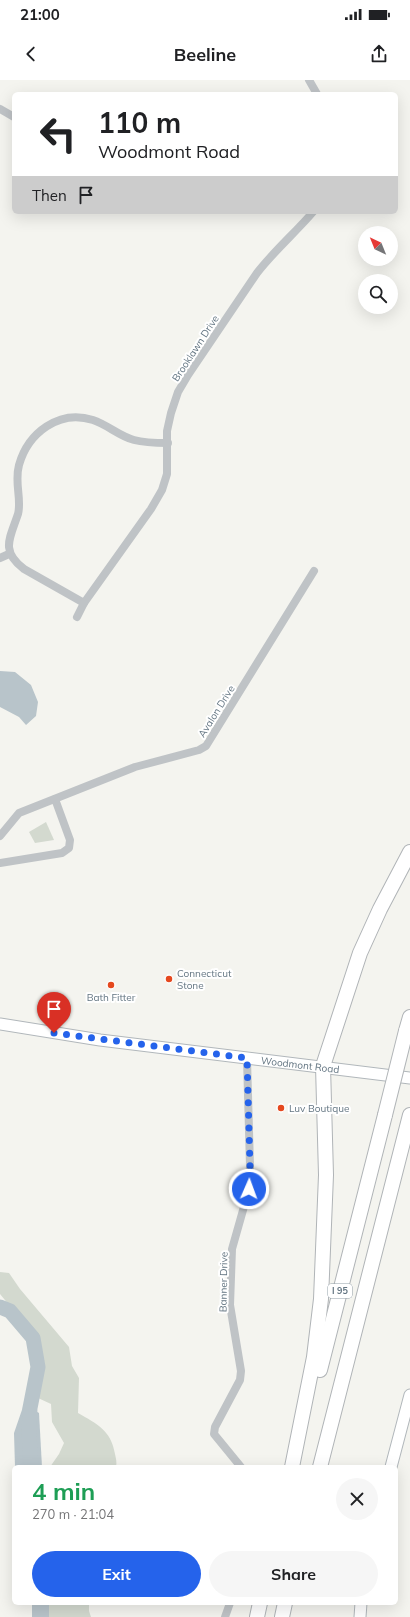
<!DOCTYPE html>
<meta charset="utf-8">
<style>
:root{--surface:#fff;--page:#f6f6f6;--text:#202124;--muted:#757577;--accent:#2563eb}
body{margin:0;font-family:Mulish,sans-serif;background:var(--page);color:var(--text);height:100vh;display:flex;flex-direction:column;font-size:15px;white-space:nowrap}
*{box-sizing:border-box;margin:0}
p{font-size:13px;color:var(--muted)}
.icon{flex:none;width:22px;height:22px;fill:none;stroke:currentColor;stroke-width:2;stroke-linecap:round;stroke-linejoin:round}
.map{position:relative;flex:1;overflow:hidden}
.drawer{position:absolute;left:12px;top:1385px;width:386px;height:140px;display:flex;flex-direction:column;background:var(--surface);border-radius:6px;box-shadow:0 4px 16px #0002}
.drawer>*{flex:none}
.guide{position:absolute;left:12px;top:12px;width:386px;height:122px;border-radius:6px;box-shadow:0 4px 16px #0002;background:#fff;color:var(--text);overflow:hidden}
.needle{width:26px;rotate:317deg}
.controls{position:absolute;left:358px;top:146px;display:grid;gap:8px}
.controls a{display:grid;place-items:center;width:40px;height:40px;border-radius:50%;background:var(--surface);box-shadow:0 4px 16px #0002;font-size:20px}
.pin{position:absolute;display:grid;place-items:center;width:34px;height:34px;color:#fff;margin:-41px -17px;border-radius:50% 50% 50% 0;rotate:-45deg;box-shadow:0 0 4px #0007}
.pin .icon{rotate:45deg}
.me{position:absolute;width:44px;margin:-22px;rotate:2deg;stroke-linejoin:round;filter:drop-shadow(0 0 3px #0008)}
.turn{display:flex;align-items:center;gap:14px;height:84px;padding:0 20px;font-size:18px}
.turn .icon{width:52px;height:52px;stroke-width:2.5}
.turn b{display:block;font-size:28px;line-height:34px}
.then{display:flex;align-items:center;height:38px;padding:0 20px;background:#0003;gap:8px;font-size:15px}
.round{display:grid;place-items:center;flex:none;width:42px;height:42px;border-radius:21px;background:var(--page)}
.head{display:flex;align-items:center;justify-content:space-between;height:68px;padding:0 20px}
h1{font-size:24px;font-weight:700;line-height:30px;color:#1e9e55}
.button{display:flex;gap:8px;margin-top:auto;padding:8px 20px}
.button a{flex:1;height:46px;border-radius:24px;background:var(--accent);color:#fff;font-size:16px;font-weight:700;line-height:46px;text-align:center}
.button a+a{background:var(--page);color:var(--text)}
.status{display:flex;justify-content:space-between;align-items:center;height:28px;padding:0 20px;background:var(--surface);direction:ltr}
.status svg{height:11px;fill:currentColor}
header{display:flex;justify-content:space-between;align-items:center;height:52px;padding:0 20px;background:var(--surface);font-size:18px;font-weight:700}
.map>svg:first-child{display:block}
</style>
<div class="status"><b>21:00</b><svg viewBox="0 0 49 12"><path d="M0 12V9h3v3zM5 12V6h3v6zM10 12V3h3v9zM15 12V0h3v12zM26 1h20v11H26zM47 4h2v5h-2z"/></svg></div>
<header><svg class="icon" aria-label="back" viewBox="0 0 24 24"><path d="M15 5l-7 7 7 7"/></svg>Beeline<svg class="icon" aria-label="share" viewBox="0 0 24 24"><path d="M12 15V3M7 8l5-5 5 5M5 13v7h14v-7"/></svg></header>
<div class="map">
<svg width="410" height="1537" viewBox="0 0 410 1537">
<rect width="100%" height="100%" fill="#f4f4ef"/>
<g fill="#d3d9cf">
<path d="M46,742L54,760L35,763L29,752Z"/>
<path d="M0,1192L9,1193L20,1209L69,1267L72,1286L79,1298L78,1333C97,1344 111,1350 115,1374C116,1379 117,1382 116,1387H50L59,1374L64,1363L52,1342L51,1324L38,1318L29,1310L31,1291L34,1283L38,1263L32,1253L0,1214Z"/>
<path d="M49,1523H89V1531L91,1537H49Z"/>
</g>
<g fill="#b8c4ca">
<path d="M0,591L15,592L31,605L38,622L36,636L26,645L19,637L0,627Z"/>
<path d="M24,1324L39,1333L42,1387H15L14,1353Z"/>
<rect x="32" y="1523" width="17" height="14"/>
</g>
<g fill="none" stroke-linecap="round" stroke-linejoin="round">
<path stroke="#b8c4ca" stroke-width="15" d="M0,1227L10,1231L33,1258L38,1287L30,1328L29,1354L31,1387"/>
<g stroke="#b1b7bb" stroke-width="13">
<g id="secondary">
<path id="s1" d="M0,944L100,960L410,998"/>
<path d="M391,1387L410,1315"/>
<path d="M360,1537L361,1523"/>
</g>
</g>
<g stroke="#b0b4b7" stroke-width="16">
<g id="motorway">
<path d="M406,951L410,937"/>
<path d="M320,1290L385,1035"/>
<path d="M292,1387L314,1277L321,1219L326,1095L323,986L360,873L380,829L410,772"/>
<path d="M320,1387L410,1035"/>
<path d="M257,1537L260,1523"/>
<path d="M282,1537L285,1523"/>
</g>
</g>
<g stroke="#bfc3c6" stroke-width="8">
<path d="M309,0L317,14"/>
<path d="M0,29L14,37"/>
<path d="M0,478L9,474"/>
<path d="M84,523L24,489C0,471 10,458 18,434C22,419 14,403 19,385C28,353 59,329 93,340C108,345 119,356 134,360C145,363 156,363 168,363"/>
<path d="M77,537L84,523L151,429L162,410L167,394V351L171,333L178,312L188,295L257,193C274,171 295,153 313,132"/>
<path d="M0,756L19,733L135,687L199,670L206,666L314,491"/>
<path d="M0,783L62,773L69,768L70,760L55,719"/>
<path d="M241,1387L214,1354L215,1347L240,1300L241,1291L230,1225L232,1169L249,1109L250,1086L247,979"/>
<path d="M225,1537L230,1523"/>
</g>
<use href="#secondary" stroke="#fff" stroke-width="11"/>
<use href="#motorway" stroke="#fff" stroke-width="14"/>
<g stroke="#b0b4b7" stroke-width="16" stroke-linecap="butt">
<path id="motorway-bridge" d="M385,1035L406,951"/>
</g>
<use href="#motorway-bridge" stroke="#fff" stroke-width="14"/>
</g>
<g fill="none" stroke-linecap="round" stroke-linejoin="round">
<path stroke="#2563eb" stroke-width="7" stroke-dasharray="0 12.6" d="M54,953L247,978L250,1086L249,1109"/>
</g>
<g fill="#e5481e" stroke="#fff" stroke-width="1.5">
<circle cx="169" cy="899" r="4"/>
<circle cx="111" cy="905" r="4"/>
<circle cx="281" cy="1028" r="4"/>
</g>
<g text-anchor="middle" stroke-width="4" stroke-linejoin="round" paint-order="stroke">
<rect fill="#fff" stroke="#919ea7" stroke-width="1" x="328" y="1204" width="24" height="14" rx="3"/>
<g font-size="9" font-weight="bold" fill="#627481">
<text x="340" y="1214">I 95</text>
</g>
<g font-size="10" fill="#627481" stroke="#fff">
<text transform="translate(195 268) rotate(-57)" y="4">Brooklawn Drive</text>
<text transform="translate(216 631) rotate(-58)" y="4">Avalon Drive</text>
<text dy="4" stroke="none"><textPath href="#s1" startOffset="303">Woodmont Road</textPath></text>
<text transform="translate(223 1202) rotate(-89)" y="4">Banner Drive</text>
</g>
<g font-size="10" fill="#627481" stroke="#fff" text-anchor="start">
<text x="177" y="897">Connecticut<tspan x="177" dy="12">Stone</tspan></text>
<text x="111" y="921" text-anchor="middle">Bath Fitter</text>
<text x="289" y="1032">Luv Boutique</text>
</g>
</g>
</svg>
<div class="controls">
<a><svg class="needle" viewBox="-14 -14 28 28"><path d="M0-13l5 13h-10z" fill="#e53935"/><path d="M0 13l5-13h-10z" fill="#757577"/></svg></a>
<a><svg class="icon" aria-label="search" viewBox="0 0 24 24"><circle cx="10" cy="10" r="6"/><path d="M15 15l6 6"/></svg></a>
</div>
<div class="pin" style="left:54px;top:953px;background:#d93025"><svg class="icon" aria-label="arrive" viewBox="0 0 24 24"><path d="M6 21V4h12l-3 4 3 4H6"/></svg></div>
<svg class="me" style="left:249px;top:1109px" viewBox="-20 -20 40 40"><circle r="17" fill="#2563eb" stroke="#fff" stroke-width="3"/><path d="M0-11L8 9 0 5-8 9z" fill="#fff"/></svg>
<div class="guide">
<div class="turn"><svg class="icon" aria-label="left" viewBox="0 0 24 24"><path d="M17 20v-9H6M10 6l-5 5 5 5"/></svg><div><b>110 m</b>Woodmont Road</div></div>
<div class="then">Then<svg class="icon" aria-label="arrive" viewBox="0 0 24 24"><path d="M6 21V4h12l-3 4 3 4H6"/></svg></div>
</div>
<section class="drawer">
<div class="head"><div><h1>4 min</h1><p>270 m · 21:04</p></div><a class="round"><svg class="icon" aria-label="close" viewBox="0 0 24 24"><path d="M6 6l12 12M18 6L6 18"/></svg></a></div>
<div class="button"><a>Exit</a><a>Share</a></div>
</section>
</div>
